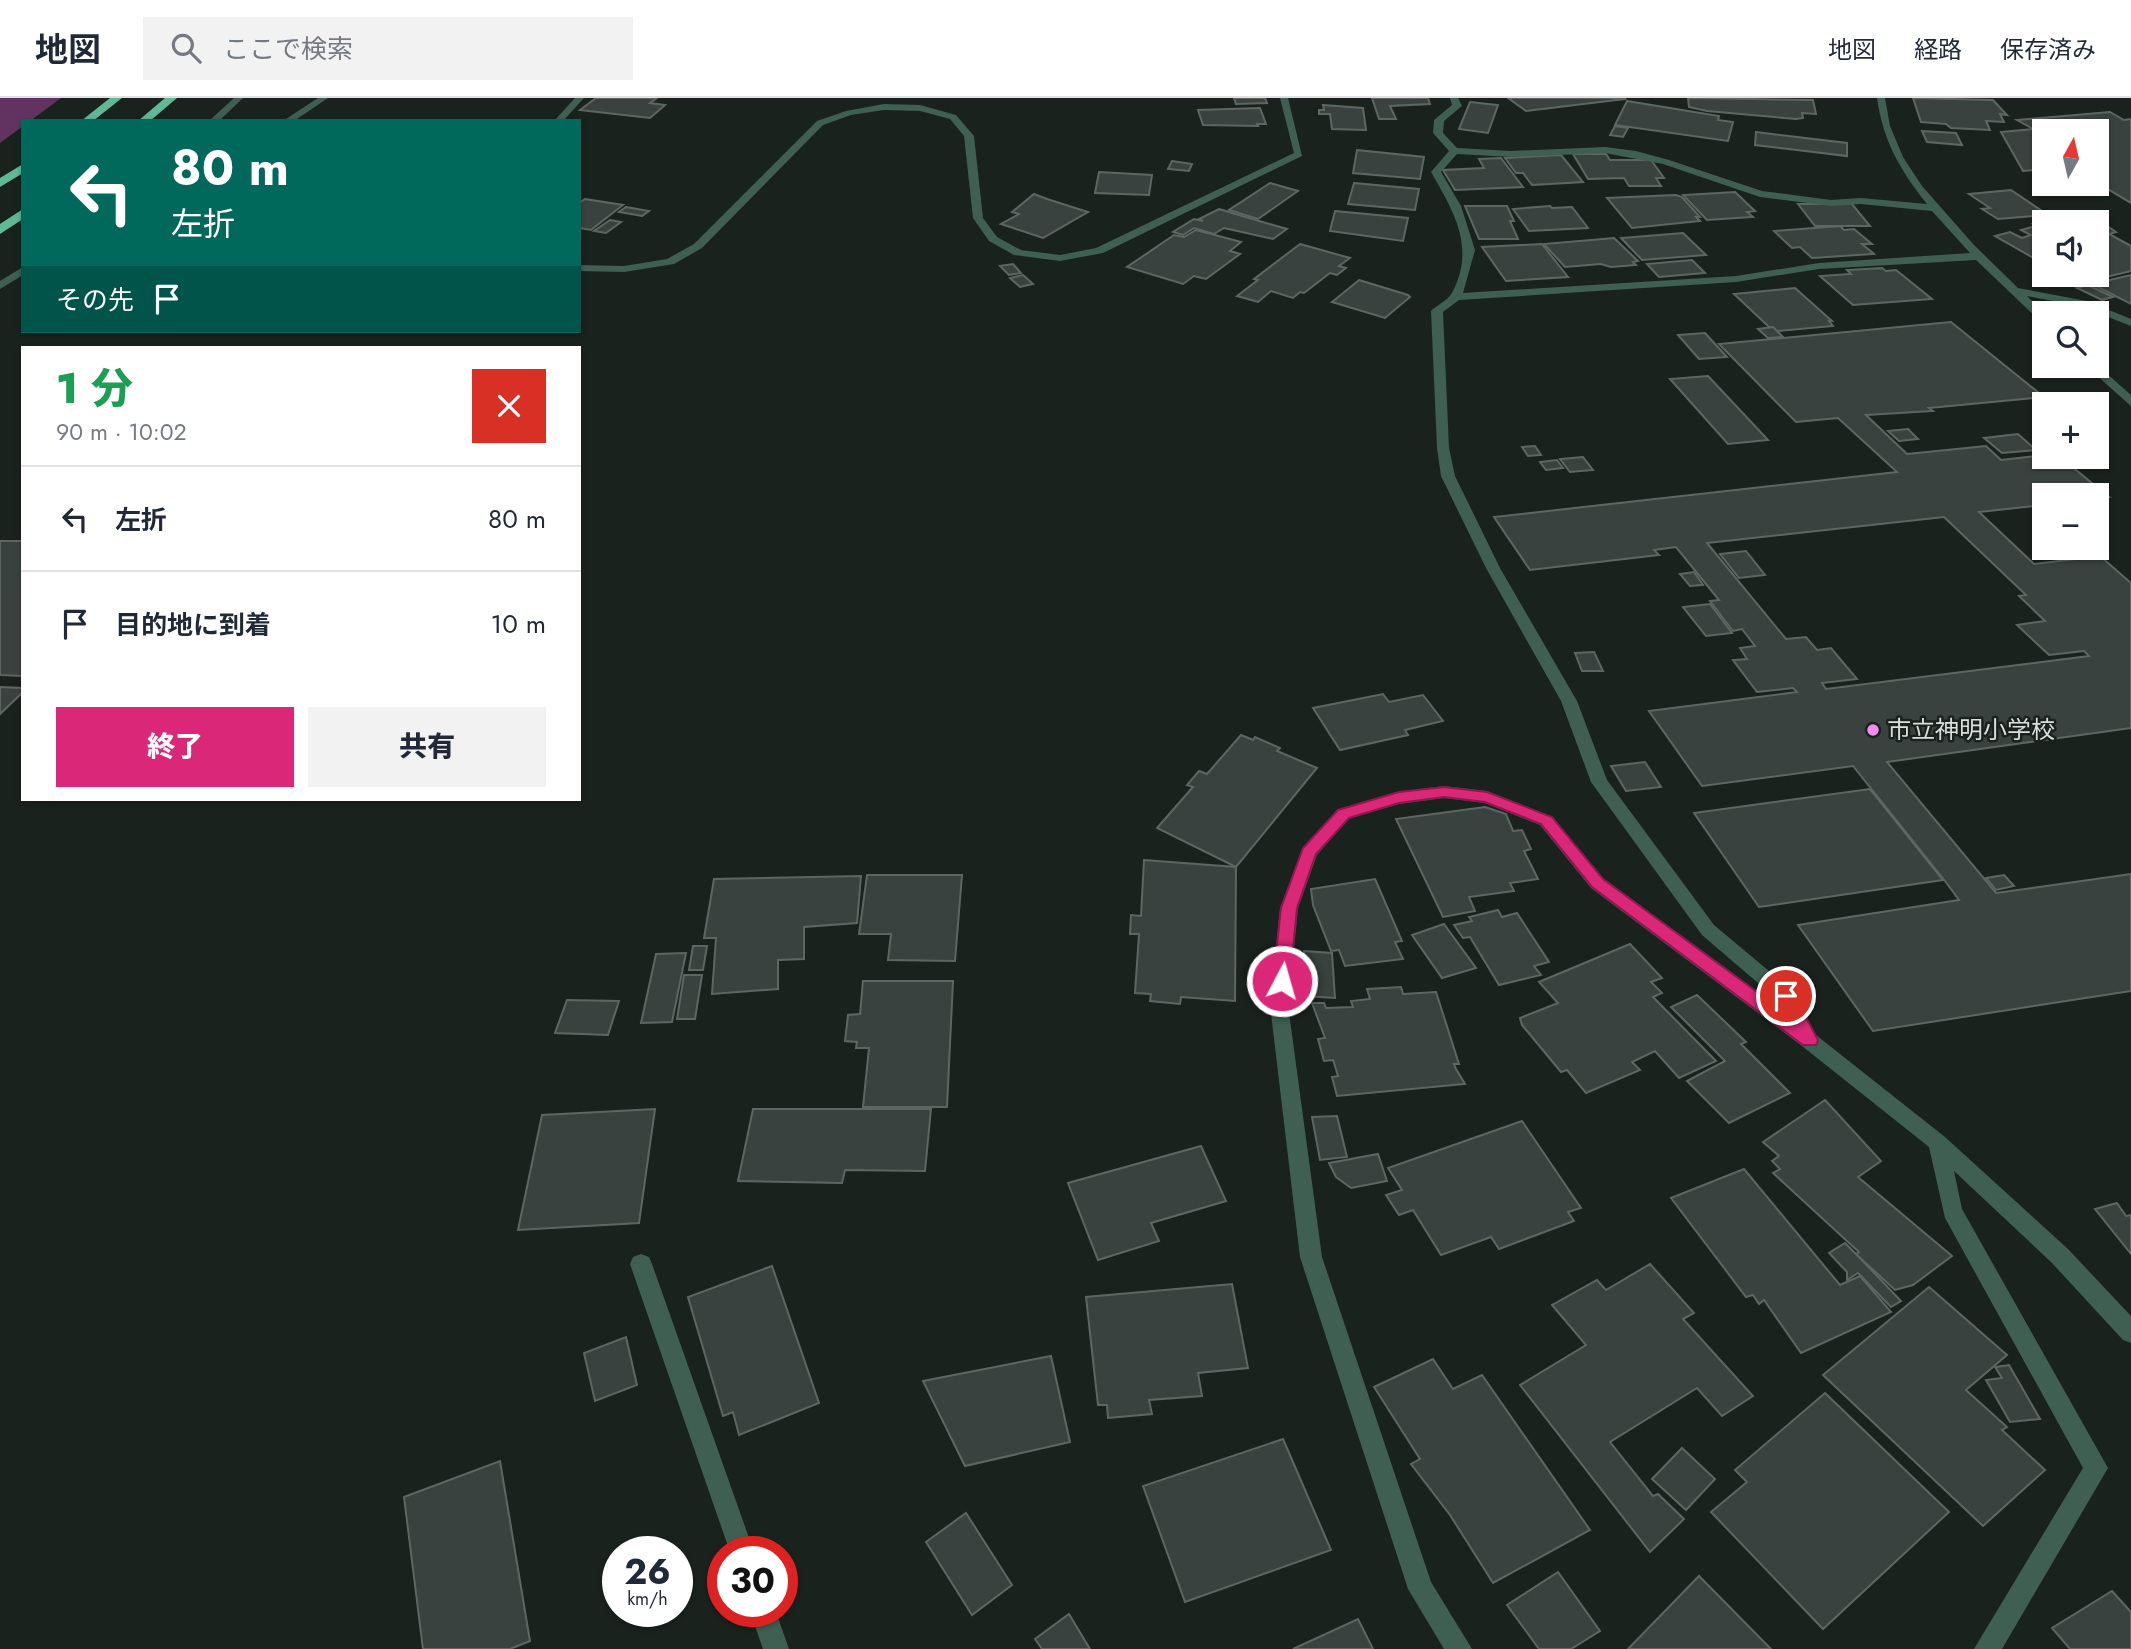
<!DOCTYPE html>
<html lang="ja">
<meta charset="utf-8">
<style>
:root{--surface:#fff;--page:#f2f2f3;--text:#1f2937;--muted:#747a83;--line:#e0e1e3;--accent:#db2777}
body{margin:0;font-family:Jost,"Noto Sans JP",sans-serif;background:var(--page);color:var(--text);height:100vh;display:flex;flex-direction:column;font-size:26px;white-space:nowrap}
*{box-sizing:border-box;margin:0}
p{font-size:23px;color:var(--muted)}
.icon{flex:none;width:38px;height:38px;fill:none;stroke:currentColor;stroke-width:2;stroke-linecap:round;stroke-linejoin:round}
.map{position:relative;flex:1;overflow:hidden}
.side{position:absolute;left:21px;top:248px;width:560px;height:455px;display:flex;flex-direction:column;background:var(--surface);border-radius:0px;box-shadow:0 2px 5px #0004}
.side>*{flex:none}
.hud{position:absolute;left:21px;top:21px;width:560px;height:214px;border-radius:0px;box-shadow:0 2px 5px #0004;background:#00695c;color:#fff;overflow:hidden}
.needle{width:46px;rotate:8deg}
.buttons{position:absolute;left:2032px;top:21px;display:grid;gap:14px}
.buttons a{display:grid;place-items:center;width:77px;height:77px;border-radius:0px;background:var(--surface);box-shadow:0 2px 5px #0004;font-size:35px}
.speed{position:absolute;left:602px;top:1438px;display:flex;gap:14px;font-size:35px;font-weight:700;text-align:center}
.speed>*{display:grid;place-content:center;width:91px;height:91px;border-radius:50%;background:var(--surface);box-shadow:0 2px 5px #0004;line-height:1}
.speed small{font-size:18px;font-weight:400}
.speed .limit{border:10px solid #d22;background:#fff;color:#111}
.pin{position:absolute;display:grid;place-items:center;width:60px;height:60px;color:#fff;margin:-30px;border:4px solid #fff;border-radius:50%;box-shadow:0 2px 7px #0007}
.me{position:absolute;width:77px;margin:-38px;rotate:6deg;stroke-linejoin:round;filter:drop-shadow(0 0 5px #0008)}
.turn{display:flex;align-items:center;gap:24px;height:147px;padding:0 35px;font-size:32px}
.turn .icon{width:91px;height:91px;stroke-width:2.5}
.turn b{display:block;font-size:49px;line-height:60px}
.then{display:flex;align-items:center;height:66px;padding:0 35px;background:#0003;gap:14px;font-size:26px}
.round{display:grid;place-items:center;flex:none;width:74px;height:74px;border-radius:0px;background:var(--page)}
.summary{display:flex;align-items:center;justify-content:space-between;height:119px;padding:0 35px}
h1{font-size:42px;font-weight:800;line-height:52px;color:#1e9e55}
.button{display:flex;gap:14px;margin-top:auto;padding:14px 35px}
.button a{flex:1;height:80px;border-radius:0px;background:var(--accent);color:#fff;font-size:28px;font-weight:800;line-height:80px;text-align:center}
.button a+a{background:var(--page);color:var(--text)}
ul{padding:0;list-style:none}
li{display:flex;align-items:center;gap:21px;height:105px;padding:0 35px;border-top:2px solid var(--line)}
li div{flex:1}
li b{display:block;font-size:26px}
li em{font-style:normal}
header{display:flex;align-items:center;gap:42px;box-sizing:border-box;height:98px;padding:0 35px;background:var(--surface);border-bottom:2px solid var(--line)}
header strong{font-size:33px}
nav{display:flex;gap:38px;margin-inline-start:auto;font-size:24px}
.search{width:490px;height:63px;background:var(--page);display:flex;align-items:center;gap:18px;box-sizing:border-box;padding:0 24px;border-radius:0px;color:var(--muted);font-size:26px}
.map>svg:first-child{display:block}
</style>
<header>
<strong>地図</strong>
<div class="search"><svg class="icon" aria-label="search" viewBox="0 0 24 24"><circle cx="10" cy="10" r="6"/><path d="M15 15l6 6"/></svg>ここで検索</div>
<nav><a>地図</a><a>経路</a><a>保存済み</a></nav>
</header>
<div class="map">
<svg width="2131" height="1551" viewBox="0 0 2131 1551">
<rect width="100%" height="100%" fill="#1a221e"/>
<path fill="#623360" d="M0,0H61L30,23H23V28L0,45Z"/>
<g fill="#39423e" stroke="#5d6762" stroke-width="2" fill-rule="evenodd">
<path d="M596,0H657L650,5L665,7L650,20L580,12Z"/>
<path d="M1234,0H1265L1267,5L1236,6Z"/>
<path d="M1372,0H1428L1430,6L1390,8L1396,21H1379Z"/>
<path d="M1508,0H1624L1625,1L1526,13Z"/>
<path d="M1688,0L1813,2L1816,16L1802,15L1803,20L1796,21L1707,13L1689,9Z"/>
<path d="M1913,0L1993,2L2007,17L2000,16L2004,24L1986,23L1990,32L1951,30L1946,26L1921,24Z"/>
<path d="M1627,3L1719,18L1718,22L1733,24L1728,43L1615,27Z"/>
<path d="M1470,4L1498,7L1488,35L1459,31Z"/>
<path d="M1323,7L1363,10L1366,32L1332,31L1330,16H1319V12H1324Z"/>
<path d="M1260,10L1266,26H1257L1258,28L1203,27L1198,12Z"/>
<path d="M2110,14L2124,22L2131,21V105L2096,84V33H2044V71L2023,73L2001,34L2033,31L2017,22Z"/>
<path d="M1615,28L1628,30L1623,39L1610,37Z"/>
<path d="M1922,33L1956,35L1962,47L1927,44Z"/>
<path d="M1756,34L1847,45V58L1755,47Z"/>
<path d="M1357,52L1424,59L1420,81L1353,75Z"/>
<path d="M1573,56H1606L1610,62H1651L1664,80H1656L1661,88H1629L1624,80L1588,81Z"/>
<path d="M1561,57L1583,84L1532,87L1523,75H1516L1505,60Z"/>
<path d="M1501,60L1523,89L1455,92L1443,72L1484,70L1479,61Z"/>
<path d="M1172,63L1192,66L1189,73L1168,71Z"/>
<path d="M1099,74L1152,77L1149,97L1095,95Z"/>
<path d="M1270,85L1298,93L1258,121L1229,112Z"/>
<path d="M1354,85L1419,91L1415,112L1348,106Z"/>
<path d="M2011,92L2048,117L1998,121L1982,111L1990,110L1969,96Z"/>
<path d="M1735,94L1755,113L1747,114L1753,119L1707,122L1683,97Z"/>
<path d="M1034,96L1047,101L1088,114L1043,140L1001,126L1019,116L1012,114Z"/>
<path d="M1676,97L1682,99L1700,119H1696L1700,123L1632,130L1607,100Z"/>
<path d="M585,101L623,107L591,132L579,130V105Z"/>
<path d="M1798,106H1852L1870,128H1815Z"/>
<path d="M1465,108H1507L1514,123H1510L1518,141H1479Z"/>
<path d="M1550,108L1552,110L1572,109L1588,130L1529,133L1513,111Z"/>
<path d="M626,109L649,113L642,118L619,114Z"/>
<path d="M1219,111L1242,118L1287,131L1273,141L1224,130L1214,136L1194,130L1183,137L1173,134L1194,121L1203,123L1199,121Z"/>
<path d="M1335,113L1408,120L1403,143L1330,133Z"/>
<path d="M2090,116L2116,134L2109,136L2131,148V173L2069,188L2049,177H2096V124H2044V166L1995,138L2010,134L2022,140L2031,137L2021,132L2036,128L2033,126Z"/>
<path d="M610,122L621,124L606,135L594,133Z"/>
<path d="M1840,128L1844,132L1854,131L1872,146H1862L1874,156L1812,160L1800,149L1792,150L1774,133Z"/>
<path d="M1196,132L1241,144L1230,153L1240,156L1206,181L1194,178L1183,186L1127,169L1174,137L1184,139Z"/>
<path d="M1683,135L1706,157L1642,162L1621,140Z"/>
<path d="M1614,140L1638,163L1633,164L1636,167L1611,169L1601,166L1565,169L1544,146Z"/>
<path d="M1300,146L1350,160L1339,168L1346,170L1337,177L1330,175L1304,195L1300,194L1293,200L1271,193L1258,204L1237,198L1258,182L1254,181Z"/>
<path d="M1542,146L1568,179L1506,183L1482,149Z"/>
<path d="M1692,162L1705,175L1659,179L1647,166Z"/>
<path d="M1013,166L1021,175L1009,177L1000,168Z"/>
<path d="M1882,170L1886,173L1896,172L1932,201L1853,207L1820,178L1851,176L1847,172Z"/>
<path d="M1023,177L1033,186L1020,189L1010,180Z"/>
<path d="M2131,177V206L2092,186Z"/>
<path d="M1359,182L1408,197L1410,199L1385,220L1332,204Z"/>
<path d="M2088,187L2113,199L2102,202L2077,190Z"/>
<path d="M1795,190L1832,223H1829L1833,228L1778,233L1769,229L1734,196Z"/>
<path d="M1951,224L2044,299L1929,310L1933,313L1866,317L1907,356L1986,348L2001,362L2044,357L2060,359L2109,399L2044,397V407L1979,414L2034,466L2100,458L2131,485V630L1887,664L1996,795L2131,776V893L1873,933L1798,827L1959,802L1945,783L1853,668L1702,688L1649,613L1797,594L1793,590L1757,594L1733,562L1747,561L1740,550L1755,548L1742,531L1733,533L1710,503L1719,502L1676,449L1654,452L1659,457L1530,472L1494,419L1897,374L1838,320L1796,324L1719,246ZM1944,419L2026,497L2019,498L2045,523L2017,527L2049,557L2084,553L2089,558L1826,591L1822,585L1857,581L1831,550L1817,552L1806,539L1786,541L1707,445Z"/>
<path d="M1773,229L1783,239L1768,240L1758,231Z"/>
<path d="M1705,235L1727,259L1699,261L1678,237Z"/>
<path d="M1708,278L1768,342L1728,346L1670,281Z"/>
<path d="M1908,331L1918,341L1899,343L1888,333Z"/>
<path d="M2018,336L2036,352L2002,355L1984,340Z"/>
<path d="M1535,348L1541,357L1528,358L1522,349Z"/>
<path d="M1583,359L1593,372L1570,374L1560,361Z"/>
<path d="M1557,362L1563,370L1546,372L1540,364Z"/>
<path d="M0,443H23V578L0,577Z"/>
<path d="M1746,453L1765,477L1739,480L1720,456Z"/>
<path d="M1694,474L1703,487L1690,488L1680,476Z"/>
<path d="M1710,506L1732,535L1706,538L1683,509Z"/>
<path d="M1594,554L1603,573H1582L1575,555Z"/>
<path d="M0,589L23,590V594L0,616Z"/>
<path d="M1383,596L1389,604L1423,597L1443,623L1405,632L1408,637L1340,652L1313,610Z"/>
<path d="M1241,637L1253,642L1255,639L1280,650L1277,653L1317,670L1236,769L1157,730L1193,689L1187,687L1199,673L1207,676Z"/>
<path d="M1645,664L1661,689L1626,693L1611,668Z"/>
<path d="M1870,691L1943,782L1759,809L1694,715Z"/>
<path d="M1485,709L1506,716L1513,733L1522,732L1531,751L1524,753L1538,781L1510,785L1514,793L1469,799L1475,813L1443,819L1396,721Z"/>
<path d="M1144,762L1236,769L1235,903L1181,899L1180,906L1150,903L1151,896L1135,895L1139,836H1130L1131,817L1141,818Z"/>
<path d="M867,777H962L955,863L888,862L891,836H859Z"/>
<path d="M2004,777L2014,788L1996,792L1986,780Z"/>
<path d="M861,778L857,825L804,829V861L778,862V891L712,896L716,840H704L714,781Z"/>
<path d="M1375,781L1402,843L1395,844L1403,861L1345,868L1339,852L1331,853L1313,807L1311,791Z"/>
<path d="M1498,812L1502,819L1517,815L1549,864L1534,868L1541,877L1499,887L1470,839L1463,840L1454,827L1472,823L1469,819Z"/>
<path d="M1444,826L1476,870L1442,880L1412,837Z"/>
<path d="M1630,846L1662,880L1651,884L1662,895L1653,899L1716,963L1679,980L1655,953L1632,964L1640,972L1586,995L1567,972L1561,974L1522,927L1520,920L1558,905L1539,884Z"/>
<path d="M693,848H707L703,872H689Z"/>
<path d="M1304,853L1332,855L1335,900L1305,898Z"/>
<path d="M686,855L672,924L641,925L656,856Z"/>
<path d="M684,877H702L695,921H677Z"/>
<path d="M863,883H953L947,1009H863L869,950H856L857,944L845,943L848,917L860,916Z"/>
<path d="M1401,889L1403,896L1436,894L1459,966H1454L1456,971L1465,986L1337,998L1332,979L1338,978L1333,962L1324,963L1318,941L1325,940L1312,905H1324L1326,910L1353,909L1351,903L1370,901L1367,891Z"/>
<path d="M1697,897L1746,944L1741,946L1790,995L1729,1025L1687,983L1725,963L1671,909Z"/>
<path d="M567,902L619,903L608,937L555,935Z"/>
<path d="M1825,1002L1881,1063L1858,1079L1952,1158L1913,1187L1895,1192L1856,1156L1859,1154L1773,1075L1780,1071L1772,1063L1779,1058L1763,1044Z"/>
<path d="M655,1011L639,1125L518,1132L542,1017Z"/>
<path d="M753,1011H931L925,1073L845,1072L842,1085L738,1083Z"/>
<path d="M1337,1018L1347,1059L1320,1062L1312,1019Z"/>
<path d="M1522,1023L1581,1110L1568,1114L1574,1123L1499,1151L1491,1139L1441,1157L1413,1112L1399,1117L1386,1097L1402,1092L1388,1070Z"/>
<path d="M1201,1048L1226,1103L1151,1125L1159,1143L1098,1162L1068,1085Z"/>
<path d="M1378,1056L1387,1083L1351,1090L1336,1079L1329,1065Z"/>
<path d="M1744,1071L1840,1187L1860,1178L1891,1214L1801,1255L1764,1202L1759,1206L1753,1197L1746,1199L1671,1100Z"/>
<path d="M2117,1105L2126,1118L2131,1117V1156L2095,1111Z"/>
<path d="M1845,1145L1856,1156L1901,1203L1891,1209L1858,1175L1847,1182V1174L1829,1155Z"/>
<path d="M1650,1166L1694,1215L1683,1221L1753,1298L1722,1318L1697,1290L1610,1344L1653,1398L1658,1396L1684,1421L1650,1454L1520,1287L1586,1247L1552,1207L1597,1182L1606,1192Z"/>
<path d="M772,1168L819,1305L739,1337L733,1314L723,1318L688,1199Z"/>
<path d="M1232,1186L1248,1270L1198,1275L1202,1298L1149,1302L1152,1316L1108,1320L1107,1307H1098L1086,1199Z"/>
<path d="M1929,1189L2007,1257L1966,1292L2007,1329L2002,1332L2045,1372L1983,1428L1823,1277Z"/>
<path d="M626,1239L637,1287L595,1303L584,1255Z"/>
<path d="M1051,1258L1070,1344L965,1368L923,1283Z"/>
<path d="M1433,1261L1453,1291L1482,1277L1590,1432L1493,1485L1450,1417L1411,1366L1420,1361L1374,1289Z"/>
<path d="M2009,1267L2040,1321L2010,1324L1986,1282L2002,1280L1995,1269Z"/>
<path d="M1825,1295L1949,1414L1823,1531L1711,1414L1747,1384L1735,1372Z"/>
<path d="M1283,1341L1331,1452L1185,1504L1143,1388Z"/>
<path d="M1682,1350L1715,1381L1686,1412L1652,1381Z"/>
<path d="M500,1363L530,1543L510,1551H423L404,1399Z"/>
<path d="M966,1415L1012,1487L972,1517L926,1444Z"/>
<path d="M1558,1474L1600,1533L1571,1551H1539L1507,1507Z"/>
<path d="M1699,1478L1771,1551H1628Z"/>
<path d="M2112,1493L2131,1514V1551H2070L2052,1530Z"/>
<path d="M1069,1516L1090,1551H1042L1035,1541Z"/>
<path d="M1358,1521L1373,1551H1293Z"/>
</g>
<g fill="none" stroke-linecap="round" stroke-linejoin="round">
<g fill="#3e5f51" fill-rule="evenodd">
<path d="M234,0H243L219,23H209Z"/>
<path d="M318,0H328L294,23H283Z"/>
<path d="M575,0H584L563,23H554Z"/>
<path d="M1280,0H1288L1302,58L1103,155L1060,163L1014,157L989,143L973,120L964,38L950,21L920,13L884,12L851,17L823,27L702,150L674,166L624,174L579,173V167L624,168L667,161L694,146L817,23L846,13L884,6L920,7L956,17L974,38L983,120L997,139L1021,152L1060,157L1096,150L1294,55Z"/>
<path d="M1450,0H1458L1462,8L1444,23L1443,35L1457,50L1511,53L1605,49L1636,53L1669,62L1762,93L1831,102L1861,100L1927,106C1900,72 1883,43 1877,0H1885L1890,28L1903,59L1922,88L1974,147L2018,190L2087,203L2131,221V228L2080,208L2027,198L2044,215V224L2040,223L1976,162L1819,171L1736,184L1459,202L1443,214L1449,350L1455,378L1500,470L1577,603L1607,682L1714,827L1793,893L1816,937L1945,1039L2068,1151L2131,1218V1245L2123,1242L2052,1165L1954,1073L1962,1111L2108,1370L2002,1551H1974L2083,1370L1945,1120L1929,1049L1802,948L1591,790L1540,727L1485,705L1444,700L1399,706L1349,720L1317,757L1298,810L1288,907L1322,1159L1431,1484L1472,1551H1444L1408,1491L1300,1159L1270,907L1280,810L1303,750L1337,712L1343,710L1399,694L1444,688L1487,693L1552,719L1603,780L1785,914L1779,903L1702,837L1591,684L1561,603L1486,470L1441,378L1437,350L1431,213C1437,207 1448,202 1452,195C1476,150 1454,114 1431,74L1449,53L1433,35L1434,22L1452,7ZM1605,55L1663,66L1760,99L1831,108L1861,106L1932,113L1970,155L1819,165L1736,178L1463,195L1475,152L1461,108L1441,74L1457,56L1511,59Z"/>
<path d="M23,169V177L0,191V183Z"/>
<path d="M2096,266L2131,297V308L2086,268Z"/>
<path d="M641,1156L649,1159L652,1166L754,1454H730L630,1166L633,1159Z"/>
<path d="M750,1514H776L789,1551H763Z"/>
</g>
<g fill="#60b895" fill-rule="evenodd">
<path d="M110,0H122L93,23H81Z"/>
<path d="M165,0H177L150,23H138Z"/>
<path d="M23,66V75L0,89V80Z"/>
<path d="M23,111V121L0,136V126Z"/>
</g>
</g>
<path fill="#db2777" stroke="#8e194d" stroke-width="2" d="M1444,689L1487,694L1552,719L1603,781L1787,916L1777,898L1780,893H1792L1818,942L1816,947H1803L1592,789L1541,726L1485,704L1444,699L1399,705L1349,720L1316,756L1297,810L1290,883L1288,888H1276L1273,883L1281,810L1303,750L1338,712L1399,694Z"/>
<circle fill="#f489f0" stroke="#1a221e" stroke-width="2.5" cx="1873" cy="632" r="7"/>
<g text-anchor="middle" stroke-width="5" stroke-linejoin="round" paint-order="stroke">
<g font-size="24" fill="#dadfdd" stroke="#1a221e" text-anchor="start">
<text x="1887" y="640">市立神明小学校</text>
</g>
</g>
</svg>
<div class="buttons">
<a><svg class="needle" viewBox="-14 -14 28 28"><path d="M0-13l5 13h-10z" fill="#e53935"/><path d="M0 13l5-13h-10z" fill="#747a83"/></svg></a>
<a><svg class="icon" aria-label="sound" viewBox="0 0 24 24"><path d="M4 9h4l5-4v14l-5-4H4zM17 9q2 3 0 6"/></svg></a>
<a><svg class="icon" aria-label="search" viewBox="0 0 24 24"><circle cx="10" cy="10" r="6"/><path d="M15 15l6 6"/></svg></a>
<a>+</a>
<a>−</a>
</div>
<div class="speed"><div>26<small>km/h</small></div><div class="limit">30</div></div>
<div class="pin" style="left:1786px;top:898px;background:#d93025"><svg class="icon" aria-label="arrive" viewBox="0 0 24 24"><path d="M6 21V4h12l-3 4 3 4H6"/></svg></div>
<svg class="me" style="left:1282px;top:883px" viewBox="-20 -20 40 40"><circle r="17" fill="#db2777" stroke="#fff" stroke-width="3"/><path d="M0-11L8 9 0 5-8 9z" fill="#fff"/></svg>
<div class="hud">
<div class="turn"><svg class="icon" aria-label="left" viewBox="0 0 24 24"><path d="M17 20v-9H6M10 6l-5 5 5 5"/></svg><div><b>80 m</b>左折</div></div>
<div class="then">その先<svg class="icon" aria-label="arrive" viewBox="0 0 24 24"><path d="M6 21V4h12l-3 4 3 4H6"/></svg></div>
</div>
<section class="side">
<div class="summary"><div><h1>1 分</h1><p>90 m · 10:02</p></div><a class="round" style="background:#d93025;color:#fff"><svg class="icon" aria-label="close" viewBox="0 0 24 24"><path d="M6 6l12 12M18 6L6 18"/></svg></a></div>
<ul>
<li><svg class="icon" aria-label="left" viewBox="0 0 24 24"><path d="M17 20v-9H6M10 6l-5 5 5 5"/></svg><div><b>左折</b></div><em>80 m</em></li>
<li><svg class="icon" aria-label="arrive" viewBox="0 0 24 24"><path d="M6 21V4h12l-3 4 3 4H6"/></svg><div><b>目的地に到着</b></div><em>10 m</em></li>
</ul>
<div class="button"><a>終了</a><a>共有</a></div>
</section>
</div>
